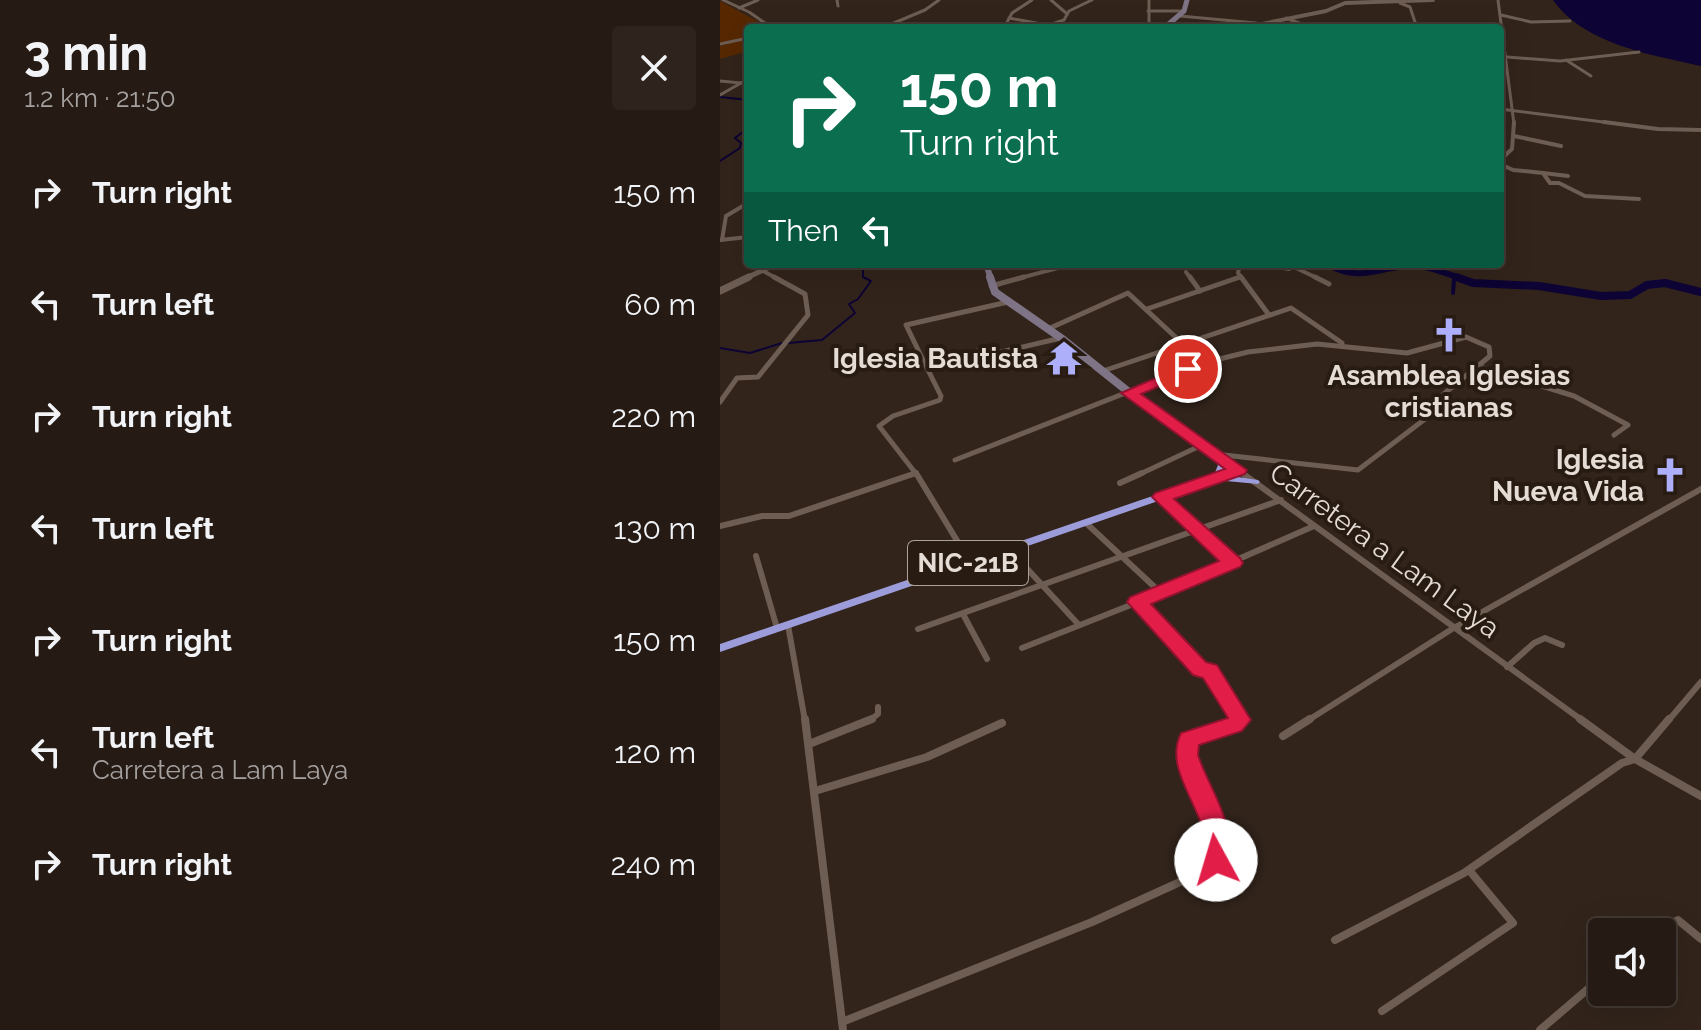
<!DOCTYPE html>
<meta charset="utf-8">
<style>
:root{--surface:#261b14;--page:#2e241d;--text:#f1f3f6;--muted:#a4a1a0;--line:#423934}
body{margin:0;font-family:Raleway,sans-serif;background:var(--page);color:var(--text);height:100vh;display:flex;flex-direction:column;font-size:30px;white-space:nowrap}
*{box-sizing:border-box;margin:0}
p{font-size:26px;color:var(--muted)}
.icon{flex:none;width:44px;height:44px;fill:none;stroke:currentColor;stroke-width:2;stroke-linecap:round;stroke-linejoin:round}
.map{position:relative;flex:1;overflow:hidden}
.sheet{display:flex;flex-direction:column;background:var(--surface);width:720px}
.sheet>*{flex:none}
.top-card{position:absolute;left:24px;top:24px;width:760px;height:244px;border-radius:8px;box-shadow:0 8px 32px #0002,0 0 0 2px var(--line);background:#0b6e4f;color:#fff;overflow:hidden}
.fabs{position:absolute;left:868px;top:918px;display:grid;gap:16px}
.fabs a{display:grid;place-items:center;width:88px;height:88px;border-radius:8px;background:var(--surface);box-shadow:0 8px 32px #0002,0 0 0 2px var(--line);font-size:40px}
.pin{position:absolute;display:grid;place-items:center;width:68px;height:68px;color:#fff;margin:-34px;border:4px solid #fff;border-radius:50%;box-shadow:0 2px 8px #0007}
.me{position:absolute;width:88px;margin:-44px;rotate:354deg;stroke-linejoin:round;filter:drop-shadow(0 0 6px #0008)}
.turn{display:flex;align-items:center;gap:28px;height:168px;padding:0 24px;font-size:36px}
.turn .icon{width:104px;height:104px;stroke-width:2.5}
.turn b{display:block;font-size:56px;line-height:68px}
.then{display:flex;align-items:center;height:76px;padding:0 24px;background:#0003;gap:16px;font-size:30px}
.round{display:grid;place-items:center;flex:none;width:84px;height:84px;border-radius:8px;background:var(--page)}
.headline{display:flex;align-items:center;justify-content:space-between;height:136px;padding:0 24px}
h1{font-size:48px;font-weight:700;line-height:60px}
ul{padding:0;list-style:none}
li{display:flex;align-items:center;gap:24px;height:112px;padding:0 24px}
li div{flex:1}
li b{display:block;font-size:30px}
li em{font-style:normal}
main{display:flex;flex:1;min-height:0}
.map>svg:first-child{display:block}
</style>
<main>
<section class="sheet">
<div class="headline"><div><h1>3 min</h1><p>1.2 km · 21:50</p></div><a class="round"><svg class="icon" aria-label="close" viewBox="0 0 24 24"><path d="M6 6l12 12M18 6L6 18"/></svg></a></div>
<ul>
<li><svg class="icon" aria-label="right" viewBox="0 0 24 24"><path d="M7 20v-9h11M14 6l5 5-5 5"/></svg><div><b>Turn right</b></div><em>150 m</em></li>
<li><svg class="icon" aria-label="left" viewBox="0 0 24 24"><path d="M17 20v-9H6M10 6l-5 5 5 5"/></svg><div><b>Turn left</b></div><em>60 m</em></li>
<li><svg class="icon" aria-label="right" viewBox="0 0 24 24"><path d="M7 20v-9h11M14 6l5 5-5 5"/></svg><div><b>Turn right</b></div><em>220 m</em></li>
<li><svg class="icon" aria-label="left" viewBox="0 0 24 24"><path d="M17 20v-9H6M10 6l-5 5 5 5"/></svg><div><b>Turn left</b></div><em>130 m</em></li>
<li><svg class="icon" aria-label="right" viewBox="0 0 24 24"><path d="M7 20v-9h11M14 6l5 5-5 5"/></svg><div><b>Turn right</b></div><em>150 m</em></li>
<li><svg class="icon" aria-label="left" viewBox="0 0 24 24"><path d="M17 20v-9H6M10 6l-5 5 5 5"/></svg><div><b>Turn left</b><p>Carretera a Lam Laya</p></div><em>120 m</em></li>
<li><svg class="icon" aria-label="right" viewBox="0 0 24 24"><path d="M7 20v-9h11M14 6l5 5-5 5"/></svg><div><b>Turn right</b></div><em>240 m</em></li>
</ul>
</section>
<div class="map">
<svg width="981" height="1030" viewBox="0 0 981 1030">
<rect width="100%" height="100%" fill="#32241b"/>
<path fill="#572800" d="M0,1L50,28H28V51L0,59V46L9,43H0Z"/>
<path fill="#0d0334" d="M833,0H981V66C932,55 863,44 833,0Z"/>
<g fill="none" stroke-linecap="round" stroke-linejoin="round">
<g stroke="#0d0334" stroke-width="2">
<path d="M0,97L28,100"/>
<path d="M0,161L20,148L21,143L15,138L28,128"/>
<path d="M68,343L102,340L135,313L129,304L138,299L151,281L143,277V268L132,264"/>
<path d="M0,348L30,353L62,343"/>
</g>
<path stroke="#0d0334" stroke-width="4" d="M733,293L734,279"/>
<path stroke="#0d0334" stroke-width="6" d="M607,264C640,282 653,269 687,266C705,264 725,273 742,279"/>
<path stroke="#0d0334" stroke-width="8" d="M736,277L753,283L819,286L881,296L910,295L927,285L945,283L981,292"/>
<g stroke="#6d5d53" stroke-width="3">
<path d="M3,0L29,12L52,28"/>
<path d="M117,0L118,6"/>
<path d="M331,0L346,13"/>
<path d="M429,0V28"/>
<path d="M778,0L794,124"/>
<path d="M680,3L690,7L696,25L705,28"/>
<path d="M19,8L38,0"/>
<path d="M428,11H464"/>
<path d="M781,15L811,22L850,21"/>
<path d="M460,16L536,23"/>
<path d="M289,18L343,28"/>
<path d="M566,18L592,28"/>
<path d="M332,24L344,20L349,11L372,0"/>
<path d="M162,28L205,10L219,0"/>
<path d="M284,28L292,13L312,0"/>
<path d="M0,44L28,38"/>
<path d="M787,57L840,61L919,52"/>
<path d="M846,60L871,76"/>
<path d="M0,81L21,83"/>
<path d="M0,95L28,79"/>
<path d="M780,109L899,124"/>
</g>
<g stroke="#6d5d53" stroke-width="4">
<path d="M884,122L938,129L981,130"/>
<path d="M794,136L841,146"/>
<path d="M780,160L792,149L794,122"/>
<path d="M780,164L793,170L823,173L830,183H839L865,196L919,199"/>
<path d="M823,173L848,176"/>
<path d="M0,240L28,237"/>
<path d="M2,240L6,216L28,203"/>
<path d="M520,264L518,273L523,279"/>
<path d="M543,264L569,269L574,267L599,279"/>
<path d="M43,271L58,279"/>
<path d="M466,272L471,279"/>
<path d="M296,279L353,264"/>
<path d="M514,279L521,277"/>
</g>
<g stroke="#6d5d53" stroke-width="5">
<path d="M470,277L480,291"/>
<path d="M521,277L549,315"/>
<path d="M595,277L609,284"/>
<path d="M271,286L304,277"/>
<path d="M427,309L520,277"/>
<path d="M328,329L408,293L463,344"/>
<path d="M205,364L186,325L288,302"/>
<path d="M760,367L854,396L908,425L894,435"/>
<path d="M383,371L571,308L622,343"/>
<path d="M0,402L17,378L38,377L88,315L85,294L54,277"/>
<path d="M235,460L479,364L528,352L597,344L687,353L746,337L769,347L770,356L720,397L709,416L638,470L495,454"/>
<path d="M518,470L524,475"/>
<path d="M191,475L196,473"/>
<path d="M197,475L159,426L173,416L220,400L221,396L205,364L262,350L281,352L341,338"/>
<path d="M418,475L482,445"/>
</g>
<g stroke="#6d5d53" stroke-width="6">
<path d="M196,473L250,562"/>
<path d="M522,473L863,721"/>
<path d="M400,483L422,473"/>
<path d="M441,497L513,563"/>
<path d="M366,523L441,593"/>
<path d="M0,526L42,516H69L196,473"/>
<path d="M289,549L359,625"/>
<path d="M36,556L57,628"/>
<path d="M417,602L480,669L490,671L519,721"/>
<path d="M243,614L267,659"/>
<path d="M68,625L85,721"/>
<path d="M198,629L561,500"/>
<path d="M302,648L441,593L594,526"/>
<path d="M787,667L814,643L825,638L842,645"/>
<path d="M149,721L158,714V707"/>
<path d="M587,721L732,629L981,489"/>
<path d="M948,721L981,682"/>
</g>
<g stroke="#6d5d53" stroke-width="8">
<path d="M85,719L123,1030"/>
<path d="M860,719L915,759L981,796"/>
<path d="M563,736L590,719"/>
<path d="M89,744L152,719"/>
<path d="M95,791L207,757L282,723"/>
<path d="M935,932L958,920L981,939"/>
<path d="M615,940L744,873L902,763L915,759L949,719"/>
<path d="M662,1011L793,923L749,870"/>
<path d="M122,1022L372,922L460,882L496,860C501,817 469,783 469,740L514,725L519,719"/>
<path d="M820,1030L882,977"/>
</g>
<path stroke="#6d5d53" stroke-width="4" d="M522,28L606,11L625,3L713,0"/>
<path stroke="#6d5d53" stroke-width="5" d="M24,279L56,264"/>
<path stroke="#6d5d53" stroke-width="7" d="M0,291L29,277"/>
<path stroke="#7f7486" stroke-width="5" d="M444,28L464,11L467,0"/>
<path stroke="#7f7486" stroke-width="6" d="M266,264L271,279"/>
<path stroke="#7f7486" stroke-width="8" d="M270,277L275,292L341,338L445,421L518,470"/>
<path fill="#9d9cda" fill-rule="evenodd" d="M495,451L498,452L508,465L505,471L518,467L523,470L521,472L511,476L538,480L540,482L538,484L506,481L502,479L0,652V644L494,475L498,465L490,454Z"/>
</g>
<path fill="#e11d48" stroke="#92132f" stroke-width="2" d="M468,364L473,365V372L421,394L527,470L525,474L454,499L520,558L523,563L520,567L431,604L486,662L497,665L531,720L522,731L479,745L478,755C489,789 522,832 505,868L496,871L488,868L484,860C496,817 440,775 461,733L508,718L483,678L473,675L407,602L410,597L499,561L432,497L435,493L505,469L401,393Z"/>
<defs>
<g id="church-bare" transform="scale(2.76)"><path d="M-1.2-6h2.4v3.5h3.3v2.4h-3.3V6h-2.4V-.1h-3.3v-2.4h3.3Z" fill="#adaffb" stroke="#281b12" stroke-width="2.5" paint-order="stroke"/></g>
<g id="temple-bare" transform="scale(2.76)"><path d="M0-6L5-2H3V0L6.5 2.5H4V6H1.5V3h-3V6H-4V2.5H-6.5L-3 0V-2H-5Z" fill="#adaffb" stroke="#281b12" stroke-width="2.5" paint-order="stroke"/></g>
</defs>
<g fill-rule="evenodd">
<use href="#church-bare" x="729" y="335"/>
<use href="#temple-bare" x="344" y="358"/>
<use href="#church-bare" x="950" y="475"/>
</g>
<g text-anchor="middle" stroke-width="8" stroke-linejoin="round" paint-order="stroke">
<rect fill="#281b12" stroke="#aca29b" stroke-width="2" x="188" y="541" width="120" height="44" rx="6"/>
<g font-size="26" font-weight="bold" fill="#e5dcd6">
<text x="248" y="572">NIC-21B</text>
</g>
<g font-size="28" font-weight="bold" fill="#e5dcd6" stroke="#281b12" text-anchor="end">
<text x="318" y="368">Iglesia Bautista</text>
<text x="729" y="385" text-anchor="middle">Asamblea Iglesias<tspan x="729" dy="32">cristianas</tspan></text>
<text x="924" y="469">Iglesia<tspan x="924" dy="32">Nueva Vida</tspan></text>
</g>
<g font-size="28" fill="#e5dcd6" stroke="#281b12">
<text transform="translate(665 550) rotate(36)" y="10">Carretera a Lam Laya</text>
</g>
</g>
</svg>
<div class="fabs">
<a><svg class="icon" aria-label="sound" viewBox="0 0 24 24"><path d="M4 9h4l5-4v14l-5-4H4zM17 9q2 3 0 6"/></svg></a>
</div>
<div class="pin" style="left:468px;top:369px;background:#d93025"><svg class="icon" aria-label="arrive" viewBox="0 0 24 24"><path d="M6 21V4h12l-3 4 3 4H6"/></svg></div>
<svg class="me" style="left:496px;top:860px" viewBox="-20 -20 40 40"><circle r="19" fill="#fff"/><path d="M0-13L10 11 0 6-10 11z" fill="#e11d48"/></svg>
<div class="top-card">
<div class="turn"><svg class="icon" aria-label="right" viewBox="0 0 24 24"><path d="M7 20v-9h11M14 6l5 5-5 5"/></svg><div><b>150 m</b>Turn right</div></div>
<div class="then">Then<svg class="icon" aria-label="left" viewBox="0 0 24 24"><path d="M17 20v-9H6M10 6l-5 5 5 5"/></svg></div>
</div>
</div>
</main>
